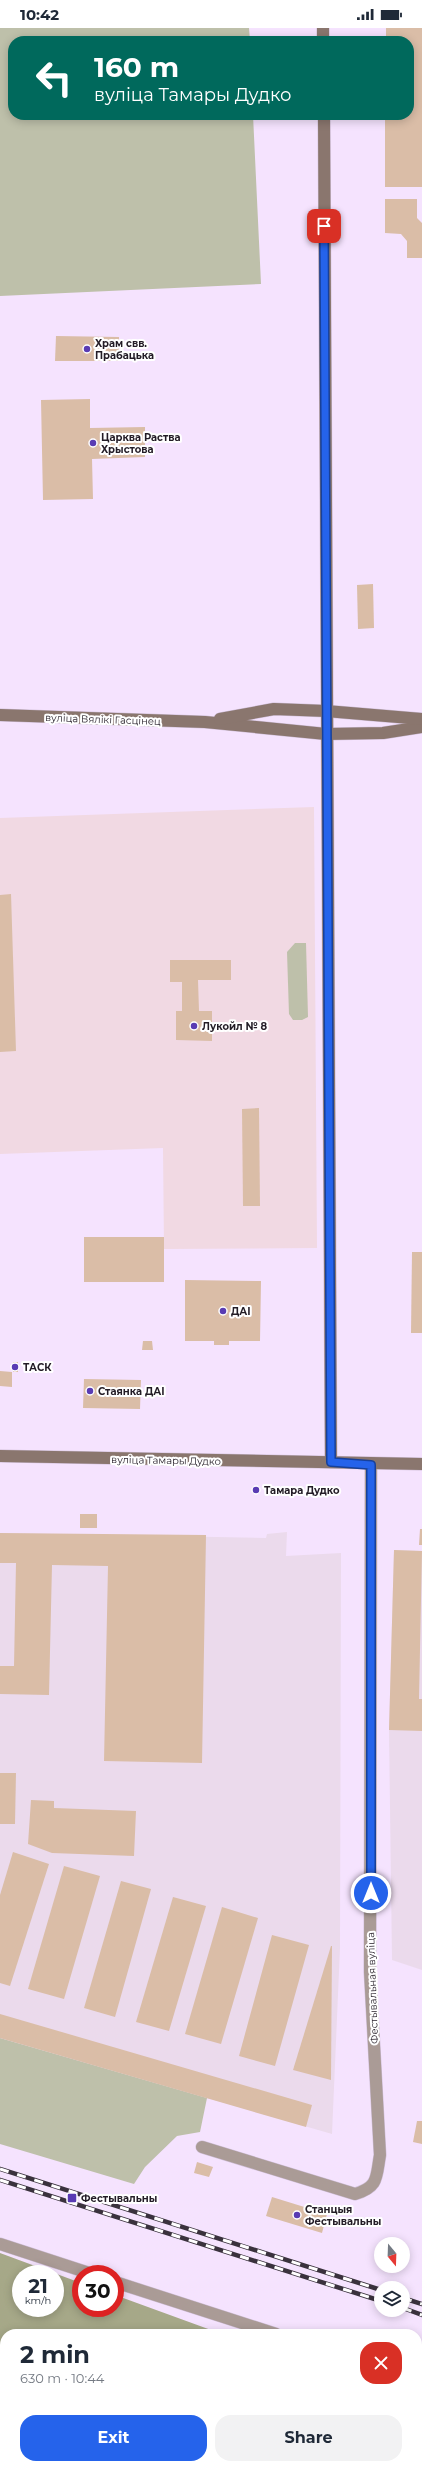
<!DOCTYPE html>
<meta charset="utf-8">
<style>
:root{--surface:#fff;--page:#f2f2f3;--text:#1f2937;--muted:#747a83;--accent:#2563eb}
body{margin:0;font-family:Montserrat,sans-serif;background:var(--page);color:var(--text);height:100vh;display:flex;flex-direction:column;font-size:15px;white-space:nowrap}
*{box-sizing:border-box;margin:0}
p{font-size:13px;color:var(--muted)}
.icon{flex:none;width:22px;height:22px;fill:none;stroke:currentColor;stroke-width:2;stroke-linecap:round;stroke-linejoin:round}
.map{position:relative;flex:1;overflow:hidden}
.sheet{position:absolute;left:0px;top:2301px;width:422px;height:140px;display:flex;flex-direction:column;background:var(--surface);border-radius:16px 16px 0 0;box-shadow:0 2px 10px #0003}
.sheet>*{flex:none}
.top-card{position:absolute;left:8px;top:8px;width:406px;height:84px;border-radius:16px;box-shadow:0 2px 10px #0003;background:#00695c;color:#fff;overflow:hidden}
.needle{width:26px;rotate:161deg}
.controls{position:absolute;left:374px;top:2209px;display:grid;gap:8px}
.controls a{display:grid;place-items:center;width:36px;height:36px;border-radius:50%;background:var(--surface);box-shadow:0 2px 10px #0003;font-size:20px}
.speed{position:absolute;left:12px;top:2237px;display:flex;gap:8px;font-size:20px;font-weight:700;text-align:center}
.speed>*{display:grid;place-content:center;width:52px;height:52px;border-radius:50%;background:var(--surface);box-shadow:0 2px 10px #0003;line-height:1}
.speed small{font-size:10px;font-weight:400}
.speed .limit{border:6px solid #d22;background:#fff;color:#111}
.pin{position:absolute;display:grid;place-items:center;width:34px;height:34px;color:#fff;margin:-17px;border-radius:8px;box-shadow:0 2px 6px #0006}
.me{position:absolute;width:44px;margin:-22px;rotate:0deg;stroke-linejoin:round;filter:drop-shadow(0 0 3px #0008)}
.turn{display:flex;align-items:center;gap:14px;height:84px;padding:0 20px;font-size:18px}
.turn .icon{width:52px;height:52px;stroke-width:2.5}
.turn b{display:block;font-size:28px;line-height:34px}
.round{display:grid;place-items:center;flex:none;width:42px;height:42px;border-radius:16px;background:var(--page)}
.summary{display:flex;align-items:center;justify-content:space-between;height:68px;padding:0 20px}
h1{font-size:24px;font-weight:700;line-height:30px}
.button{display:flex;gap:8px;margin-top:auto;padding:8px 20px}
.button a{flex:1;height:46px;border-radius:16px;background:var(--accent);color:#fff;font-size:16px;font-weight:700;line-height:46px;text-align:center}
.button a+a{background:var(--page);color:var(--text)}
.status{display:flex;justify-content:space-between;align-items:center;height:28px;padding:0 20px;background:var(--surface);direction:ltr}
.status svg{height:11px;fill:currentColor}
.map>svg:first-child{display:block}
</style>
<div class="status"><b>10:42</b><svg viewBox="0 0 49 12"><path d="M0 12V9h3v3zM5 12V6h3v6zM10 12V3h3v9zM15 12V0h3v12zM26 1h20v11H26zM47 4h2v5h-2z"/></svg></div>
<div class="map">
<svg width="422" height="2441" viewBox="0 0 422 2441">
<rect width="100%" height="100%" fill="#f5e3fe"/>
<path fill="#f1d9e3" d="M314,779L317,1220L164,1221L163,1120L0,1126V790Z"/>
<g fill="#ebdaec">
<path d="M287,1504L286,1528L341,1525L340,1920L332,2106L0,2010V1505L266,1510L267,1506Z"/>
<path d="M394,1522L422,1523V1942L392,1932L389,1702Z"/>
</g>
<g fill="#bec0aa">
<path d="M0,0H249L250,13H13V87H253L261,256L0,268Z"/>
<path d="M295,915H306L308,989L302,992H293L289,986L287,924Z"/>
<path d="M0,2010L207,2070L200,2104L177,2108L145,2139L134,2156L0,2116Z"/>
</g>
<g fill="#a6a888" fill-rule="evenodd">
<path d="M0,2225L81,2255V2280H115V2267L222,2306H5V2344L0,2342ZM21,2246H55V2280H21Z"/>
<path d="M417,2345H422V2427L417,2421Z"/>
</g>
<g fill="#dabda7">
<path d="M386,0H422V159H385V87H409V13H386Z"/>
<path d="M385,171H417V190L422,195V230H407V213L401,206L385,205Z"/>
<path d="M56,308L119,309V333H55Z"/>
<path d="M90,371V400L145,399V429L92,431L93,471L43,472L41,372Z"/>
<path d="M373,556L374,600L358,601L357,557Z"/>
<path d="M11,866L16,1023L0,1024V867Z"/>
<path d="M170,932H231V952H198L199,983H212V1013L176,1012V983H182V954H170Z"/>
<path d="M259,1080L260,1178H243L242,1081Z"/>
<rect x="84" y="1209" width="80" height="45"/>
<path d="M412,1224H422V1305H411Z"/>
<path d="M185,1252L261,1253L260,1313H229V1317H214V1313H185Z"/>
<path d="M143,1313H152L153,1322H142Z"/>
<rect x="13" y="1334" width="5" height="10"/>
<path d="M0,1343L12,1344V1359L0,1358Z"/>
<path d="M84,1351L141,1352L140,1381L83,1380Z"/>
<rect x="80" y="1486" width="17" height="14"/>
<path d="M420,1501H422V1517H419Z"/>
<path d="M0,1505L206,1507L202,1735L104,1733L108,1538L52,1537L49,1667L0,1666V1638H14L16,1535H0Z"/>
<path d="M394,1522L422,1523L419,1671H422V1703L389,1702Z"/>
<path d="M0,1745H16L15,1796H0Z"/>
<path d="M31,1772L54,1773V1780L136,1783L134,1828L52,1825L28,1816Z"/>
<path d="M13,1824L49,1836L10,1958L0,1955V1867Z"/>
<path d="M64,1838L100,1848L64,1971L28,1961Z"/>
<path d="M121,1853L151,1861L115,1989L84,1980Z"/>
<path d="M173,1869L206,1878L169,2003L136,1994Z"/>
<path d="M222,1879L258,1890L221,2016L185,2006Z"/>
<path d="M272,1907L309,1917L275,2038L239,2028Z"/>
<path d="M331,1918H332L331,2052L293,2042Z"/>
<path d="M0,1986L312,2077L306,2099L0,2010Z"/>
<path d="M417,2093H422V2116L413,2114Z"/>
<path d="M197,2134L213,2139L209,2149L194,2145Z"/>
<path d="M272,2169L327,2186L322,2205L266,2188Z"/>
</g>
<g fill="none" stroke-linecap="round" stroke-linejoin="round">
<g stroke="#cfbfd7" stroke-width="13">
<g id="street">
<path d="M202,2119L355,2166C379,2159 376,2149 380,2127L370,1944L371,1437"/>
<path d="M0,2216L92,2246"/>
<path d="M115,2254L276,2306"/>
<path d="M0,2370L5,2372"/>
<path d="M222,2436L239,2441"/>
<path d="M382,2436L384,2441"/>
</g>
</g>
<g stroke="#cfbfd7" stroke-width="13">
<g id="secondary">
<path d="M323,0V13"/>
<path d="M324,87L331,1434"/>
<path d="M0,687L205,694L326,706L383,705L422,699"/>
<path d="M220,691L274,681L326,683L422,691"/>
<path d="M0,1428L422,1436"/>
</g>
</g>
<use href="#street" stroke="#aa9b96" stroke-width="12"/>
<use href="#secondary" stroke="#8a766e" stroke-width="12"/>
<g stroke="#3a323d" stroke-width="4.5">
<g id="rail">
<path d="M0,2141L381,2262"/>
<path d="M0,2152L381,2273"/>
<path d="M403,2270L422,2276"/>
<path d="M403,2280L422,2287"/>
</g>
</g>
<use href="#rail" stroke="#fff" stroke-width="3" stroke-dasharray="9" stroke-linecap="butt"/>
</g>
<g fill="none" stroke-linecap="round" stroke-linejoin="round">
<g stroke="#184099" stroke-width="10">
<path id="route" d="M324,198L331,1434L371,1437V1865"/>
</g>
<use href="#route" stroke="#2563eb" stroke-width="7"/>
</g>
<g fill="#593bb3" stroke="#fff" stroke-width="1.5">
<circle cx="87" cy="321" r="4"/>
<circle cx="93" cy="415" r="4"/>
<circle cx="194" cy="998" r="4"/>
<circle cx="223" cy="1283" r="4"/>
<circle cx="15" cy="1339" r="4"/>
<circle cx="90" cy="1363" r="4"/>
<circle cx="256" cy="1462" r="4"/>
<rect x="67" y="2165" width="10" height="10" rx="2"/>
<circle cx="297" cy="2187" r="4"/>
</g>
<g text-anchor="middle" stroke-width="4" stroke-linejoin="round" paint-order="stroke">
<g font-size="10" font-weight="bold" fill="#231c26" stroke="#fff" text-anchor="start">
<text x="95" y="319">Храм свв.<tspan x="95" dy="12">Прабацька</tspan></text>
<text x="101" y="413">Царква Раства<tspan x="101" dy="12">Хрыстова</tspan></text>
<text x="202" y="1002">Лукойл № 8</text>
<text x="231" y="1287">ДАІ</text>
<text x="23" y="1343">ТАСК</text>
<text x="98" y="1367">Стаянка ДАІ</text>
<text x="264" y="1466">Тамара Дудко</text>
<text x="81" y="2174">Фестывальны</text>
<text x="305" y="2185">Станцыя<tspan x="305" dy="12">Фестывальны</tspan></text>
</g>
<g font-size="10" fill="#231c26" stroke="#fff">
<text transform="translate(103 691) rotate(2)" y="4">вуліца Вялікі Гасцінец</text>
<text transform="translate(166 1432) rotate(1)" y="4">вуліца Тамары Дудко</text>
<text transform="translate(372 1960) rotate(-92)" y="4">Фестывальная вуліца</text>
</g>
</g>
</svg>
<div class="controls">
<a><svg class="needle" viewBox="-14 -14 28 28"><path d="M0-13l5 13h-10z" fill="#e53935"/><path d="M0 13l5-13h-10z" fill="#747a83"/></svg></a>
<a><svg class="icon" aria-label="layers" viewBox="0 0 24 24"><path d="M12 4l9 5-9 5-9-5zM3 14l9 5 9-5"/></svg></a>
</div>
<div class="speed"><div>21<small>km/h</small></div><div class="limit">30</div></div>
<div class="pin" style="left:324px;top:198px;background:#d93025"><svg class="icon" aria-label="arrive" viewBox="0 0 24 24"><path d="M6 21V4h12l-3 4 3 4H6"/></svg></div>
<svg class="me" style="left:371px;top:1865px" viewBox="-20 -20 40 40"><circle r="17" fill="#2563eb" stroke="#fff" stroke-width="3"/><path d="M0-11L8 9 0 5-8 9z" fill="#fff"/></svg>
<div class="top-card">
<div class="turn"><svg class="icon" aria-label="left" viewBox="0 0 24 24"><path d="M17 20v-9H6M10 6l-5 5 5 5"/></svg><div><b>160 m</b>вуліца Тамары Дудко</div></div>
</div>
<section class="sheet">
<div class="summary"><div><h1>2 min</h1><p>630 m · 10:44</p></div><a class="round" style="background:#d93025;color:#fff"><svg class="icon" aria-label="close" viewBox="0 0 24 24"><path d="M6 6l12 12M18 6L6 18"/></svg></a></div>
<div class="button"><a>Exit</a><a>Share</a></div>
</section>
</div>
